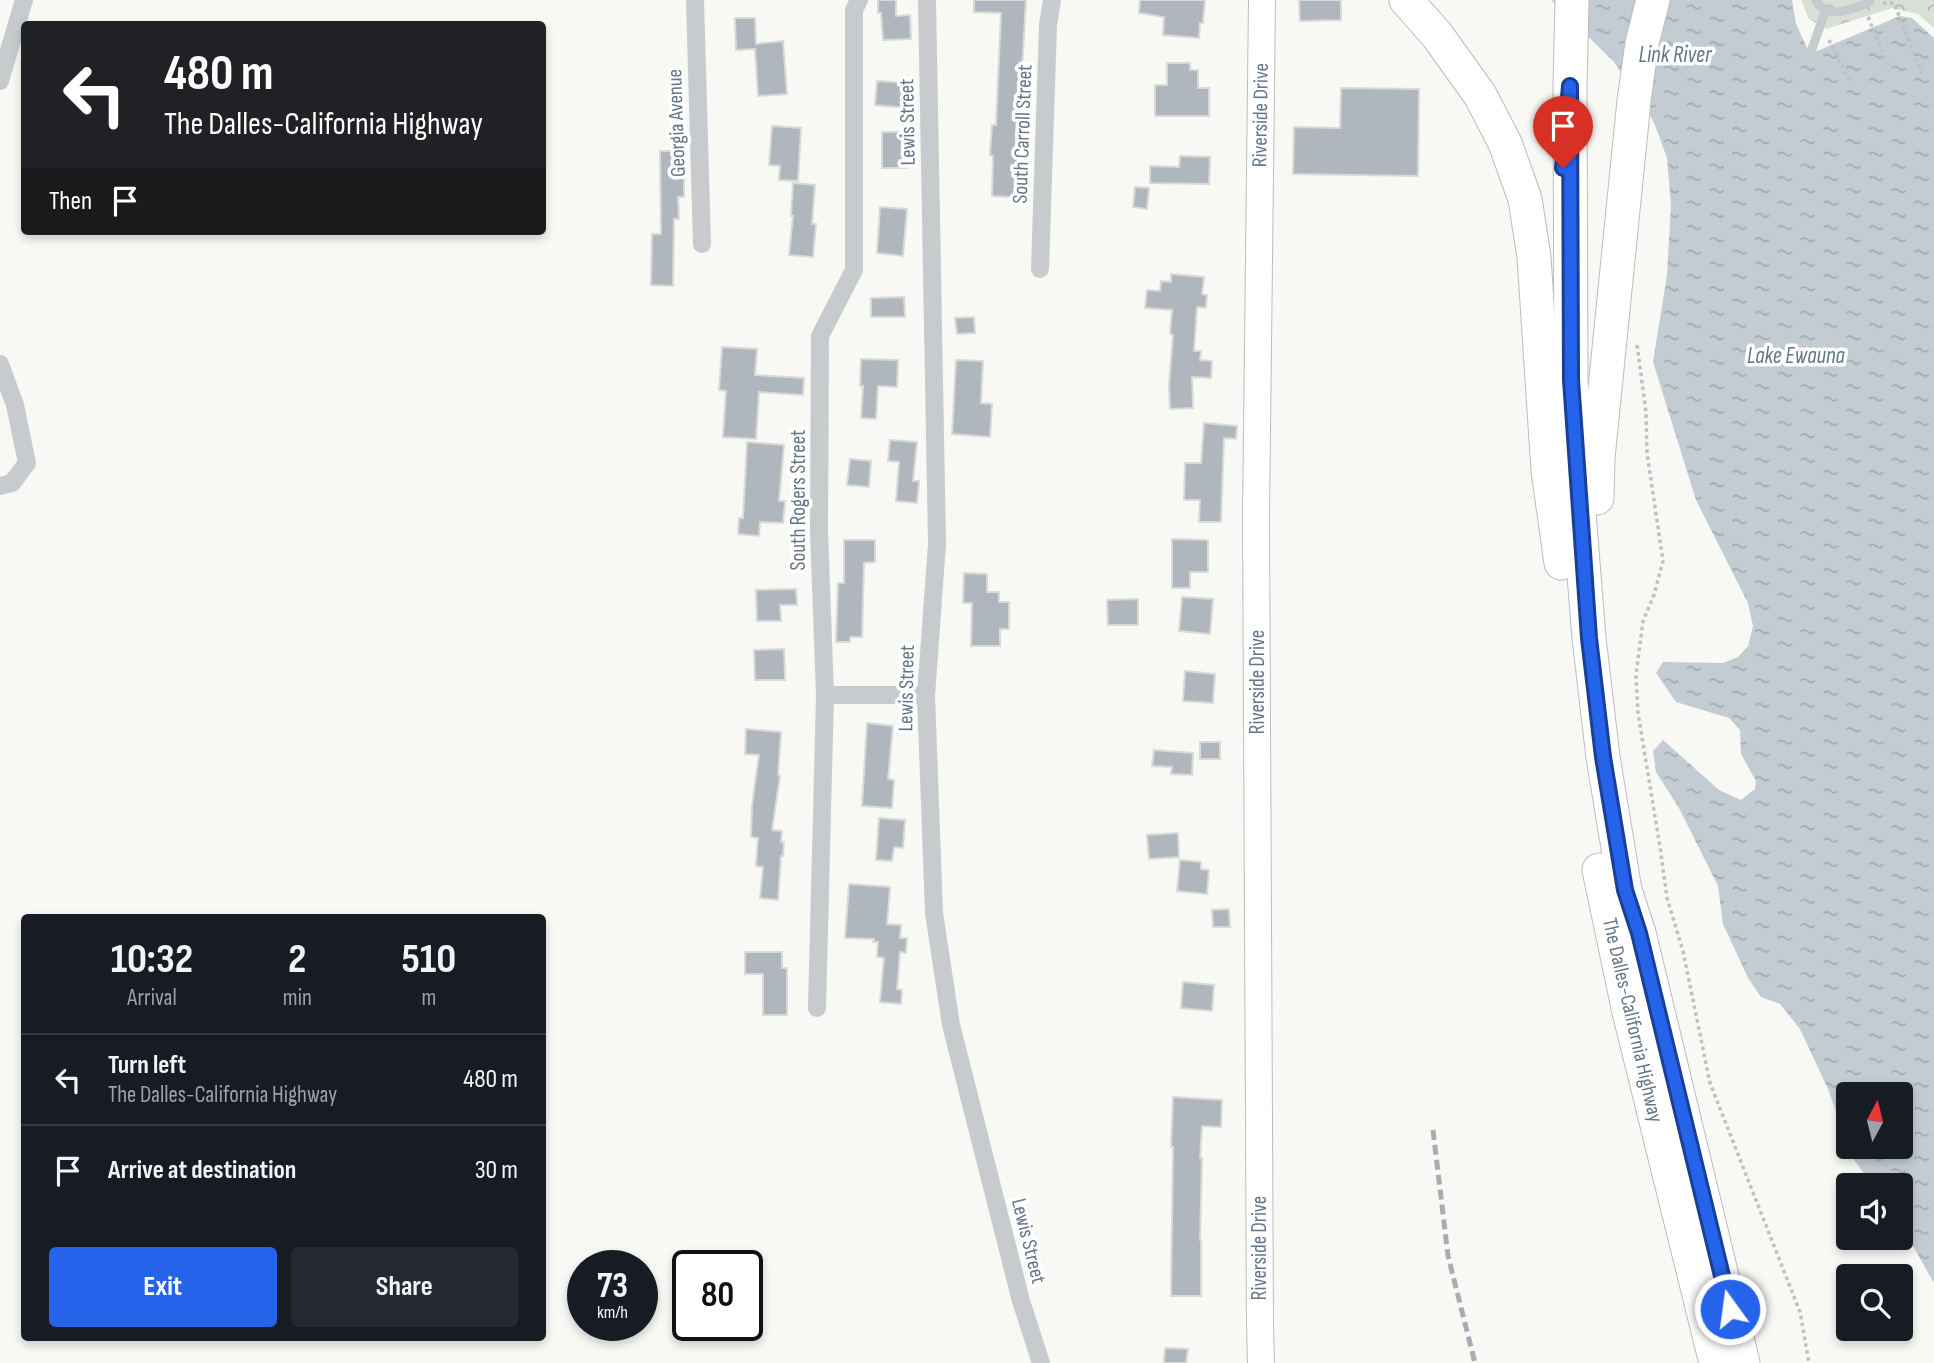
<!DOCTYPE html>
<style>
:root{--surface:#171b24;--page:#242831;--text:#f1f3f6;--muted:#9ea1a6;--line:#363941;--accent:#2563eb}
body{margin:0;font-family:"Sofia Sans Condensed",sans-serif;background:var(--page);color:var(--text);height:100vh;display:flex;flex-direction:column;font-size:26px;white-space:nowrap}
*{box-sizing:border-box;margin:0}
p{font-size:23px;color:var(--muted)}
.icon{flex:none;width:38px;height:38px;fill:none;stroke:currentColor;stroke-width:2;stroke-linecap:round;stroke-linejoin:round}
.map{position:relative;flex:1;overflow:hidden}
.panel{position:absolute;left:21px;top:914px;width:525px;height:427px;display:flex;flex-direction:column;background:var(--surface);border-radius:7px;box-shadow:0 4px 10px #0003}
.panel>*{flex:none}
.guide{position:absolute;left:21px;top:21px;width:525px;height:214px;border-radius:7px;box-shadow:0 4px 10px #0003;background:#202124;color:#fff;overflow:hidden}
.needle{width:46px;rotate:7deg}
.buttons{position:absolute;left:1836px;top:1082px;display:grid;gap:14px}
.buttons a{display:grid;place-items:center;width:77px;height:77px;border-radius:7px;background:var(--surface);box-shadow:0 4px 10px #0003;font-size:35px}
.speed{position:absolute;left:567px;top:1250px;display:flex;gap:14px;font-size:35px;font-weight:700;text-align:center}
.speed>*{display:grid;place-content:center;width:91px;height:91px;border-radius:50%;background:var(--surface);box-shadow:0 4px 10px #0003;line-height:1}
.speed small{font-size:18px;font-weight:400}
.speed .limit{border:4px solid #111;border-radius:10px;background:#fff;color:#111}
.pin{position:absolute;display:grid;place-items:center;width:60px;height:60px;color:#fff;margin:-72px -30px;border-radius:50% 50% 50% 0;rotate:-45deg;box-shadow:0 0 7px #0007}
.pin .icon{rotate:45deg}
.me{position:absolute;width:77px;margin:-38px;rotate:346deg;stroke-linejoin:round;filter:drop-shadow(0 0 5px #0008)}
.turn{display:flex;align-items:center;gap:24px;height:147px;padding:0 28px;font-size:32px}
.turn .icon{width:91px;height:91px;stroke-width:2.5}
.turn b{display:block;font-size:49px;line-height:60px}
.then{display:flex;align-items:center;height:66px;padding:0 28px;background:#0003;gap:14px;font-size:26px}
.eta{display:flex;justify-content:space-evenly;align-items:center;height:119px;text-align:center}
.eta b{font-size:42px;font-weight:700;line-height:49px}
.action{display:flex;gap:14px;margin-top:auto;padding:14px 28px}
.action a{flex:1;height:80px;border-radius:7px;background:var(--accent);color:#fff;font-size:28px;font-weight:700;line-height:80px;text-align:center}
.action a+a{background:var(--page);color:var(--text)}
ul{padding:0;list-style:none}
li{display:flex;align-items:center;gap:21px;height:91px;padding:0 28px;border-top:2px solid var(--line)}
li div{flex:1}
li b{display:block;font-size:26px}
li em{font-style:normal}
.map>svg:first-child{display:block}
</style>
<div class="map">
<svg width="1934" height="1363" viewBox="0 0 1934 1363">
<defs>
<pattern id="park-crowns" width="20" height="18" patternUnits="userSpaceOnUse" patternTransform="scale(1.75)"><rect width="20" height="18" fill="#d8e0d5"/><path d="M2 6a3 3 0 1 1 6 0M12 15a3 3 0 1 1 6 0" fill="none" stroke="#b3bab2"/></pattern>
<pattern id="water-ripples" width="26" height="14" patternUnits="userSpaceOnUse" patternTransform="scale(1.75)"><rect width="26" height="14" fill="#c2ccd2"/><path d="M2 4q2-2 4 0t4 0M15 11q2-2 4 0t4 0" fill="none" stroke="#a1aab0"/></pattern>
</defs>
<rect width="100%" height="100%" fill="#f8f8f4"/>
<path fill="url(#park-crowns)" d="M1801,0H1934V28L1918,14L1892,8L1826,29L1809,19Z"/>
<path fill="url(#water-ripples)" d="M1551,0H1792L1796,24L1810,54L1900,16L1912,18L1934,38V1283L1901,1225L1900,1185H1872L1852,1157L1849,1146H1900V1094H1848V1145L1828,1089L1800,1029L1780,1004L1761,997L1748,978L1723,924L1718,886L1679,808L1656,772L1653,751L1663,740L1719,790L1741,800L1755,789L1756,781L1741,754L1740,730L1729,718L1676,702L1656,673L1663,662L1723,663L1738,657L1748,646L1753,626L1748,603L1696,500L1653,362L1667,275L1671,205L1667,158L1655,125L1646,107L1614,62Z"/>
<g fill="#afb6bd" stroke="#d9d9d7" stroke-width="2">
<path d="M878,0H896V16L910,15L911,39L883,40L881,13H878Z"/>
<path d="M974,0H1026L1022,70H1025L1021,127H1027L1023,174H1030L1029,198L992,196L993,156L990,155L992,125H996L1001,13L974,12Z"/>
<path d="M1140,0H1205L1203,23H1200L1199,38L1163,35L1164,17L1139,13Z"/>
<path d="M1299,0H1341V20L1300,21Z"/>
<path d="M735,18H755L756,44L783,41L787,94L758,96L755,49L736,50Z"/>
<path d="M1167,63H1190V70H1198V88H1209V116H1155V85H1167Z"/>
<path d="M877,81L908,83L906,108L875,105Z"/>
<path d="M1341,88L1419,89L1418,176L1293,174L1294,127L1340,128Z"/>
<path d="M772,126L801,128L798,181L779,180L780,166L769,165Z"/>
<path d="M882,132H908L907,168H882Z"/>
<path d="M660,151H684V197H678L679,219H674L673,286L651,285L652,234H661Z"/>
<path d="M1180,156L1210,157L1209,184L1150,183V166L1179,167Z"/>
<path d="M793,183L815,185L812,224H816L813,257L789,255L793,216H791Z"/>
<path d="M1135,187L1149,188L1147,209L1133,207Z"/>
<path d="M880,207L907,209L903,256L877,253Z"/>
<path d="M1171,274L1204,277L1202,294L1207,295L1206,308L1197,307L1194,351H1201L1200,360L1212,361L1211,378L1192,377L1193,408L1170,409L1169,386L1173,335L1170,334L1172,310L1145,308L1147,290L1160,291L1161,281L1171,282Z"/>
<path d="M904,297L905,317H871V298Z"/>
<path d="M974,317L975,333L957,334L955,318Z"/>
<path d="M722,347L757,349L755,375L804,378L803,395L759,392L756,439L723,437L726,391L719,390Z"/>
<path d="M861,359L898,360L897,387L878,386L876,419L861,418L863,386H860Z"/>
<path d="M956,360L983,361L981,403L992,404L990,437L952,434Z"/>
<path d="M1204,423L1237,426L1236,439L1224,438L1221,522H1199L1200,500H1184L1185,463H1201Z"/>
<path d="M890,440L917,442L913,481H919L917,503L896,501L899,462L888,461Z"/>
<path d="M747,442L784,445L779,501H785L783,523L760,522L759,536L738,534L739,518H743Z"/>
<path d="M850,459L871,461L869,487L847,485Z"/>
<path d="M1172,539L1208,540V572H1190V588H1172Z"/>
<path d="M844,540H875V562L864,563L862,637H850V642H836L838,583H844Z"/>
<path d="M964,573L987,574V592H999V602H1009V629H1000V646H971L972,603H963Z"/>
<path d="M796,589L797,605H780L781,621H757L756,590Z"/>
<path d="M1182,597L1213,599L1210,634L1179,631Z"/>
<path d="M1138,599V625H1108L1107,600Z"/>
<path d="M784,649L785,680H755L754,650Z"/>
<path d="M1185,671L1215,674L1213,703L1183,701Z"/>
<path d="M867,723L893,726L888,779L894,780L892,808L862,806Z"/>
<path d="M746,729L781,732L778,775L780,776L772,830L782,831L781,842H784L783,856H781L778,900L760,898L763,867L756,866L758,838L751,837L752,805L759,755L745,754Z"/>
<rect x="1200" y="742" width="20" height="17"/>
<path d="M1154,750L1193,753L1192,775L1171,774L1172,767L1152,766Z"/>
<path d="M879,818L905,820L903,848L894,847L892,861L876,860Z"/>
<path d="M1178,833L1179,857L1149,859L1147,835Z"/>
<path d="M1180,860L1201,862V869L1209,870L1207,894L1177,891Z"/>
<path d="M849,884L890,887L887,924L901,925L900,938H907L906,953L900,952L897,989L902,990L901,1004L880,1002L884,958L877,957L878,942H873L874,939L845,938Z"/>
<path d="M1229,909L1230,927H1213L1212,910Z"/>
<path d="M745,952H782V968H787V1015H763V974H745Z"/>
<path d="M1183,982L1214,985L1212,1011L1181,1008Z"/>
<path d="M1173,1097L1222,1100L1221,1127L1202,1126L1200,1158H1202L1200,1240L1201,1241V1296H1171L1173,1147H1171Z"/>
<path d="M1165,1348L1188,1349L1186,1363H1164Z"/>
</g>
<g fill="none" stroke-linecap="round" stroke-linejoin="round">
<g stroke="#b9bec3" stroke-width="28">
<path id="secondary" d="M1261,1363L1260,1325L1256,518L1262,0"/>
</g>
<g stroke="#b9bdc0" stroke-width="35">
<g id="highway">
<path d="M1406,0L1437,35L1480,95L1505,143L1525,199L1534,257L1548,471L1561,563"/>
<path d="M1572,0L1570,87L1571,380L1580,525L1589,638L1603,757L1625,890L1639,933L1743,1363"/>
<path d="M1597,498L1598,458L1634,101L1642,43L1653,0"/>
<path d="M1599,870L1629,1012L1716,1363"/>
</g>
</g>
<g stroke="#bec1c3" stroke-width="3.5" stroke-dasharray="3.5 3.5" stroke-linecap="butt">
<path d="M1883,3H1894L1922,74"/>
<path d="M1868,17L1889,67"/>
<path d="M1829,40L1850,82"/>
<path d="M1637,345L1646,412L1647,453L1663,561L1654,595L1643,621L1636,675L1638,713L1660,847L1667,898L1683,951L1710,1083L1800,1312L1809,1363"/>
</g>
<g stroke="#c7cbce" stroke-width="9">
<path d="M1816,0C1826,21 1854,9 1870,2V0"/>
<path d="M1812,49L1826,9"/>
</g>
<g stroke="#c7cbce" stroke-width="18">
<path d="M695,0L702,244"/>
<path d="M927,0L937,544L926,695L934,913L951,1025L1021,1301L1041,1363"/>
<path d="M0,81L24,0"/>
<path d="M1040,269L1048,25L1052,0"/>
<path d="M0,364L15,405L27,463L12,483L0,486"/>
<path d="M825,695H926"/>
<path d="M817,1008L825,695L819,531L820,336L854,270V10L859,0"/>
</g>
<use href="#secondary" stroke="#fff" stroke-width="26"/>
<use href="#highway" stroke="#fff" stroke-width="33"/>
<path stroke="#a7adb3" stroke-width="5" stroke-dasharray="10 5" stroke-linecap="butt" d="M1433,1130L1448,1256L1475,1363"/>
</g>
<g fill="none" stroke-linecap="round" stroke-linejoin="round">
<g stroke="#184099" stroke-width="18">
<path id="route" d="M1563,168L1570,86L1571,380L1589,638L1603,757L1625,890L1639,933L1730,1309"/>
</g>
<use href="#route" stroke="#2563eb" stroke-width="12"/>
</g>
<g text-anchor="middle" stroke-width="7" stroke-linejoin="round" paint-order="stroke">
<g font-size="21" fill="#657687" stroke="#fff">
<text transform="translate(1260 115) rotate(-89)" y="7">Riverside Drive</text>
<text transform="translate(907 122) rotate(-91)" y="7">Lewis Street</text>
<text transform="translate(676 123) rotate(-92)" y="7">Georgia Avenue</text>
<text transform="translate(1022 134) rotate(-88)" y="7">South Carroll Street</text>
<text transform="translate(798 500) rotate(-90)" y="7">South Rogers Street</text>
<text transform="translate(1257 682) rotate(-90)" y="7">Riverside Drive</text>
<text transform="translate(906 688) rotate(-89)" y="7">Lewis Street</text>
<text transform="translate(1633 1020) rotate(77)" y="7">The Dalles-California Highway</text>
<text transform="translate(1029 1241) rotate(76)" y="7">Lewis Street</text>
<text transform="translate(1259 1248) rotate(-90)" y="7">Riverside Drive</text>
</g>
<g font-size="23" font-style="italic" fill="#617883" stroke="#fff">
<text x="1675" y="62">Link River</text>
<text x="1796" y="363">Lake Ewauna</text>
</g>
</g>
</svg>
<div class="buttons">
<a><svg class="needle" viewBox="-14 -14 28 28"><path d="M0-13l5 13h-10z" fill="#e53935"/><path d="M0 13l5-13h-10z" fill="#9ea1a6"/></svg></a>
<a><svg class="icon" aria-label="sound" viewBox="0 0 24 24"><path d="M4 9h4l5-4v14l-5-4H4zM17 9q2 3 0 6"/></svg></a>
<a><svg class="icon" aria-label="search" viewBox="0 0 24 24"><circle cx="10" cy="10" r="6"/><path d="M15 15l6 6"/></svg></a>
</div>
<div class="speed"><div>73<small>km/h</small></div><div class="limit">80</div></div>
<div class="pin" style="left:1563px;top:168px;background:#d93025"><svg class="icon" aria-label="arrive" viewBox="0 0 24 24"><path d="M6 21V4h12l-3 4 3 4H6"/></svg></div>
<svg class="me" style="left:1730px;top:1309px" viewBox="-20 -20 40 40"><circle r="17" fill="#2563eb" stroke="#fff" stroke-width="3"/><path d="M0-11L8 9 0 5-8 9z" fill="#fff"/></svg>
<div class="guide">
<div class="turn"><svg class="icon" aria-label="left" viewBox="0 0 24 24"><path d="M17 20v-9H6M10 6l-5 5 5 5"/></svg><div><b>480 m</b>The Dalles-California Highway</div></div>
<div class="then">Then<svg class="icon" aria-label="arrive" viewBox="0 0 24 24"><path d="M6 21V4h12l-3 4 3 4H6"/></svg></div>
</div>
<section class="panel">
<div class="eta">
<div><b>10:32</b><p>Arrival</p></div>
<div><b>2</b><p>min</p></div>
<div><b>510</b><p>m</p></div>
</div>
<ul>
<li><svg class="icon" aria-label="left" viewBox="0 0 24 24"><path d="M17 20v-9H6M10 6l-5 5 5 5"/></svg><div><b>Turn left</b><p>The Dalles-California Highway</p></div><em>480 m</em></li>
<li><svg class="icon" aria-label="arrive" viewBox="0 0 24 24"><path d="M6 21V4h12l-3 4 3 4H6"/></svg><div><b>Arrive at destination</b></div><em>30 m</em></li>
</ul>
<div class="action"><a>Exit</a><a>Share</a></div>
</section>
</div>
